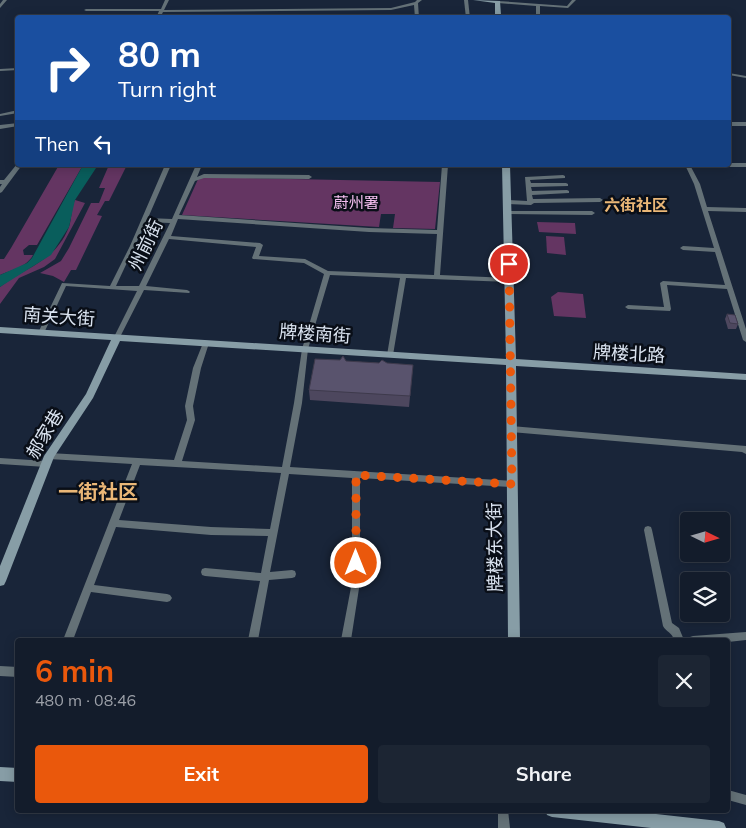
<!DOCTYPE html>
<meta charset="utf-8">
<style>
:root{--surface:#131c2b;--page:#1c2533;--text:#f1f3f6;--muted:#9da1a9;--line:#323a47;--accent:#ea580c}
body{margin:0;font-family:Mulish,"Noto Sans SC",sans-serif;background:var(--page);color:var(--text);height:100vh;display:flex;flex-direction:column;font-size:19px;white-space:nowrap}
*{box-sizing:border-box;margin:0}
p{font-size:16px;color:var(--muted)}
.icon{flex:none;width:28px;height:28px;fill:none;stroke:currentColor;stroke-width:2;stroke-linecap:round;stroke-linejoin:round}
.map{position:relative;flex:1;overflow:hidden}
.panel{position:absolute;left:15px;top:638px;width:715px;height:175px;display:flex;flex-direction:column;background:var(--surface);border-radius:5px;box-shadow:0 2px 12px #0003,0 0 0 1px var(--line)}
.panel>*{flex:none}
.guide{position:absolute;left:15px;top:15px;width:716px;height:152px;border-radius:5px;box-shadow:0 2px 12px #0003,0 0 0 1px var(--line);background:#1a4fa0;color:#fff;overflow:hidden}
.needle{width:32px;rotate:95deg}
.fabs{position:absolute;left:680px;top:512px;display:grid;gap:10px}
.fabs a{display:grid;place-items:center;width:50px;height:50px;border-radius:5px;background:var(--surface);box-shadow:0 2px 12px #0003,0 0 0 1px var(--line);font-size:25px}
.pin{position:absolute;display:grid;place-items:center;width:42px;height:42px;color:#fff;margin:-21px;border:2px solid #fff;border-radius:50%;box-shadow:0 1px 5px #0007}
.me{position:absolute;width:55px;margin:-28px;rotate:0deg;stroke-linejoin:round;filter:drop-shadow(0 0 4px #0008)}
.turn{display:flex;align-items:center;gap:18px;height:105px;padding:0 20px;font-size:22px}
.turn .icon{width:65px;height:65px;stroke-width:2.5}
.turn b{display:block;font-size:35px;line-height:42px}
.then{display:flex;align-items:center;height:48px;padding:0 20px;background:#0003;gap:10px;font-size:19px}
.round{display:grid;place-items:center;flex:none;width:52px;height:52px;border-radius:5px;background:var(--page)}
.summary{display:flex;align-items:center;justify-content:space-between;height:85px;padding:0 20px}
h1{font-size:30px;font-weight:700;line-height:38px;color:var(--accent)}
.button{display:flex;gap:10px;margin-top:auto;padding:10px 20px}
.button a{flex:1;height:58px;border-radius:5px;background:var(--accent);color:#fff;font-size:20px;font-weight:700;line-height:58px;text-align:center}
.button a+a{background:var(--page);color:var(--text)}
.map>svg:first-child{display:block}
</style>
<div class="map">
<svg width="746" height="828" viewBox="0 0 746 828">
<rect width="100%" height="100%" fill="#192539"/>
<g fill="#643562">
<path d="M59,165H83L37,245H29L23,250L24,255H33C27,267 11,270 0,275V259H4L11,248Z"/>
<path d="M109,165H127L109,201H105L97,215L102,216L76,270H71L64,282L53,276L40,273L61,261L69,248L91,203H99L105,188H99Z"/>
<path d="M199,177L440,182L435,229L393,228L395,214H381L379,227L182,215Z"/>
<path d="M75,200L85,203L55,259L44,267L19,278L0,304V287C27,266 55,262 69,227C72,218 71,208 75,200Z"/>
<path d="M537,222L575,223L576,234L539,232Z"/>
<path d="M546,236L564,237L566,255L547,253Z"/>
<path d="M558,292L583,294L586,318L554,316L551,297Z"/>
</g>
<path fill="#095e5c" d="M83,165H98L75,200L69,227L51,255L0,287V275L27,263L32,258Z"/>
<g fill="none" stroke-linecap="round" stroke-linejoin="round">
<g fill="#647177" fill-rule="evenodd">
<path d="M3,0H7L0,8V4Z"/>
<path d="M165,0H169L164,10L391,8L415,2L417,0H422L418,3L419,18H415L414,5L391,10L163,12L160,18H156L159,11H86L84,10L86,9H161Z"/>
<path d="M464,0H468L470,18H466Z"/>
<path d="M572,0H576L568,8L540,6V18H536V6L498,3L496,2L498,1L567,6Z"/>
<path d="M18,68V70L0,71V69Z"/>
<path d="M729,73L746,76V78L729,75Z"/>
<path d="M18,110V113L0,116V114Z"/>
<rect x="729" y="122" width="17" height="4"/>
<path d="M18,123V126L0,129V125Z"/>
<path d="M729,163H746V167H691L700,184L707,207L746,208V212L708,211L746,329V342L743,340L727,289L667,285L671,309L670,311L628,309L625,307L628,305L664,307L660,283L663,281L725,285L715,252L683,250L680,248L683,246L714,248L694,184L686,167H626L623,165H729Z"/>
<path d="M17,164L18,165H22L2,192L0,193V187L2,184H0V180H4Z"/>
<path d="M165,165H171L148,218L172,219L196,165H202L197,177L204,174L309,175L312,177L309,179L204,178L195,181L179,215L369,228L437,230L442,165H448L440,275L509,278L512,280L509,282L406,278L393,355L390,357L387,355L400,278L330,275L308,349L302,403L290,467L512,481L515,482L516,484L515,486L512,487L360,478V582L351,640H341L352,582V478L289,474L270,572L292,570L295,571L296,574L295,577L292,578L269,580L258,640H248L260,581L205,576L202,575L201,572L202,569L205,568L261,573L268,536L211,535L116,527L94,585L167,594L170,595L172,598L170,601L167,602L91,592L73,640H63L132,464L49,459L46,458L45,456L46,454L49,453L174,460L187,420L185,406L193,368L203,343L206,341L209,343L201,368L193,406L195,420L182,461L282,467L294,403L302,349L324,274L304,263L253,259L252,258L256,247L169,239L146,286L187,290L189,291L190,292L189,293L144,290L120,337L117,339L114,337L137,291L66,286L44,333L43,335H39L38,333L62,283L110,286L130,246ZM178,219L369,232L437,234L434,275L328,271L305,259L259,256L263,245L260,243L171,236ZM146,222L170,223L139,286H116ZM140,465L281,473L270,529L211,527L119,520Z"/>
<path d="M563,175L565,176V178L530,180L531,183H566L568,184V186L531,187L532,191L567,190L569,191V193L532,195L533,199L600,198L603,200L600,202L534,203L531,205L507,204L504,202L507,200L527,201L525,177Z"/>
<path d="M508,211H592L595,213L592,215L506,214V212Z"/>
<path d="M511,426L746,446V454L742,452L511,432L508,431L507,429L508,427Z"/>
<path d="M0,458L46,461L49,462L50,464L49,466L46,467L0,464Z"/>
<path d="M648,526L651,527L652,530L672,623L679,628L684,640H674C672,632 666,632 663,626L644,530L645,527Z"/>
<path d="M746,632V640L728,642V640H688L690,637L693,636Z"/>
<path d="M0,666L18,667V677L0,676Z"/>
<path d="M728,790L746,795V805L728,800Z"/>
<path d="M498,810H508L510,828H498Z"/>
</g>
<g fill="#879da6" fill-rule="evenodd">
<path d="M473,0L500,1L501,15L502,18H497L495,15V3Z"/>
<path d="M502,165H510L516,359L746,374V380L516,366L520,640H508L506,365L120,341L93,398L54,457L6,581L4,585L0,586V566L44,456L86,394L111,340L0,333V327L506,359Z"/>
<path d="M0,767L18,768V782L0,781Z"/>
<path d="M545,810H620L719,821L724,823L726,828H651L552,817L547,815Z"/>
</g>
</g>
<g fill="#4d475e">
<path d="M727,314L738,324L736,329H728L725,319Z"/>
<path d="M346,361L413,365L409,407L310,400L309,390Z"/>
</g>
<g fill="#59536d" stroke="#3e3a4c">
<path d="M727,314L735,315L738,324L730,323Z"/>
<path d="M343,356L346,361L379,363L382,360L387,363L413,365L410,396L309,390L315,359L340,360Z"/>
</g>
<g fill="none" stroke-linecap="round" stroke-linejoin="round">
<path stroke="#ea580c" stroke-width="9" stroke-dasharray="0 16.2" d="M356,563V475L512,484L509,264"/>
</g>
<g text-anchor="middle" stroke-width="5" stroke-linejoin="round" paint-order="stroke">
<g font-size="15" fill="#f6c0f2" stroke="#090e17">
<text x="356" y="208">蔚州署</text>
</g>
<g font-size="16" font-weight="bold" fill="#eab777" stroke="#090e17">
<text x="636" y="211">六街社区</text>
</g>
<g font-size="18" fill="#dbe4f1" stroke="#090e17">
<text transform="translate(146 245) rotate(-64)" y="6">州前街</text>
<text transform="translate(59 317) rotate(4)" y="6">南关大街</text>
<text transform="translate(315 334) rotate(4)" y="6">牌楼南街</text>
<text transform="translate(629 354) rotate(3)" y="6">牌楼北路</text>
<text transform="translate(45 434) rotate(-59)" y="6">郝家巷</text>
<text transform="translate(495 547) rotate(-91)" y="6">牌楼东大街</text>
</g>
<g font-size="20" font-weight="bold" fill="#eab777" stroke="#090e17">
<text x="98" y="499">一街社区</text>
</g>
</g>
</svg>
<div class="fabs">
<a><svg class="needle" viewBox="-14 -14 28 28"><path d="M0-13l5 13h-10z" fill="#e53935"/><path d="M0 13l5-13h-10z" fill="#9da1a9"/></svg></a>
<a><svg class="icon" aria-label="layers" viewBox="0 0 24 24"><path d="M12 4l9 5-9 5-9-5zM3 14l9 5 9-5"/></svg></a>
</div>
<div class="pin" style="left:509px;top:264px;background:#d93025"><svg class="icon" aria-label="arrive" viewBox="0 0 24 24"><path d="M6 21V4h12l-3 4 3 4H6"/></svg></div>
<svg class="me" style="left:356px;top:563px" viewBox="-20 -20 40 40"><circle r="17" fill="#ea580c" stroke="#fff" stroke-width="3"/><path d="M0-11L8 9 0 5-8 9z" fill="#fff"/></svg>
<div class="guide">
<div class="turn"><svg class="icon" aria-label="right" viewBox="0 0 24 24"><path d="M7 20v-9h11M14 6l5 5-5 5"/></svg><div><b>80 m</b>Turn right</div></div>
<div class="then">Then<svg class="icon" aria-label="left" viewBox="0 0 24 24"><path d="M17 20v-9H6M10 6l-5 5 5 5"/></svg></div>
</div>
<section class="panel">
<div class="summary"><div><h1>6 min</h1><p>480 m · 08:46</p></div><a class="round"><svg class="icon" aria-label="close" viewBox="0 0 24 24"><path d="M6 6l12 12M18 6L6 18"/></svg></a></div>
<div class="button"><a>Exit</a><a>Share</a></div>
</section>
</div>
